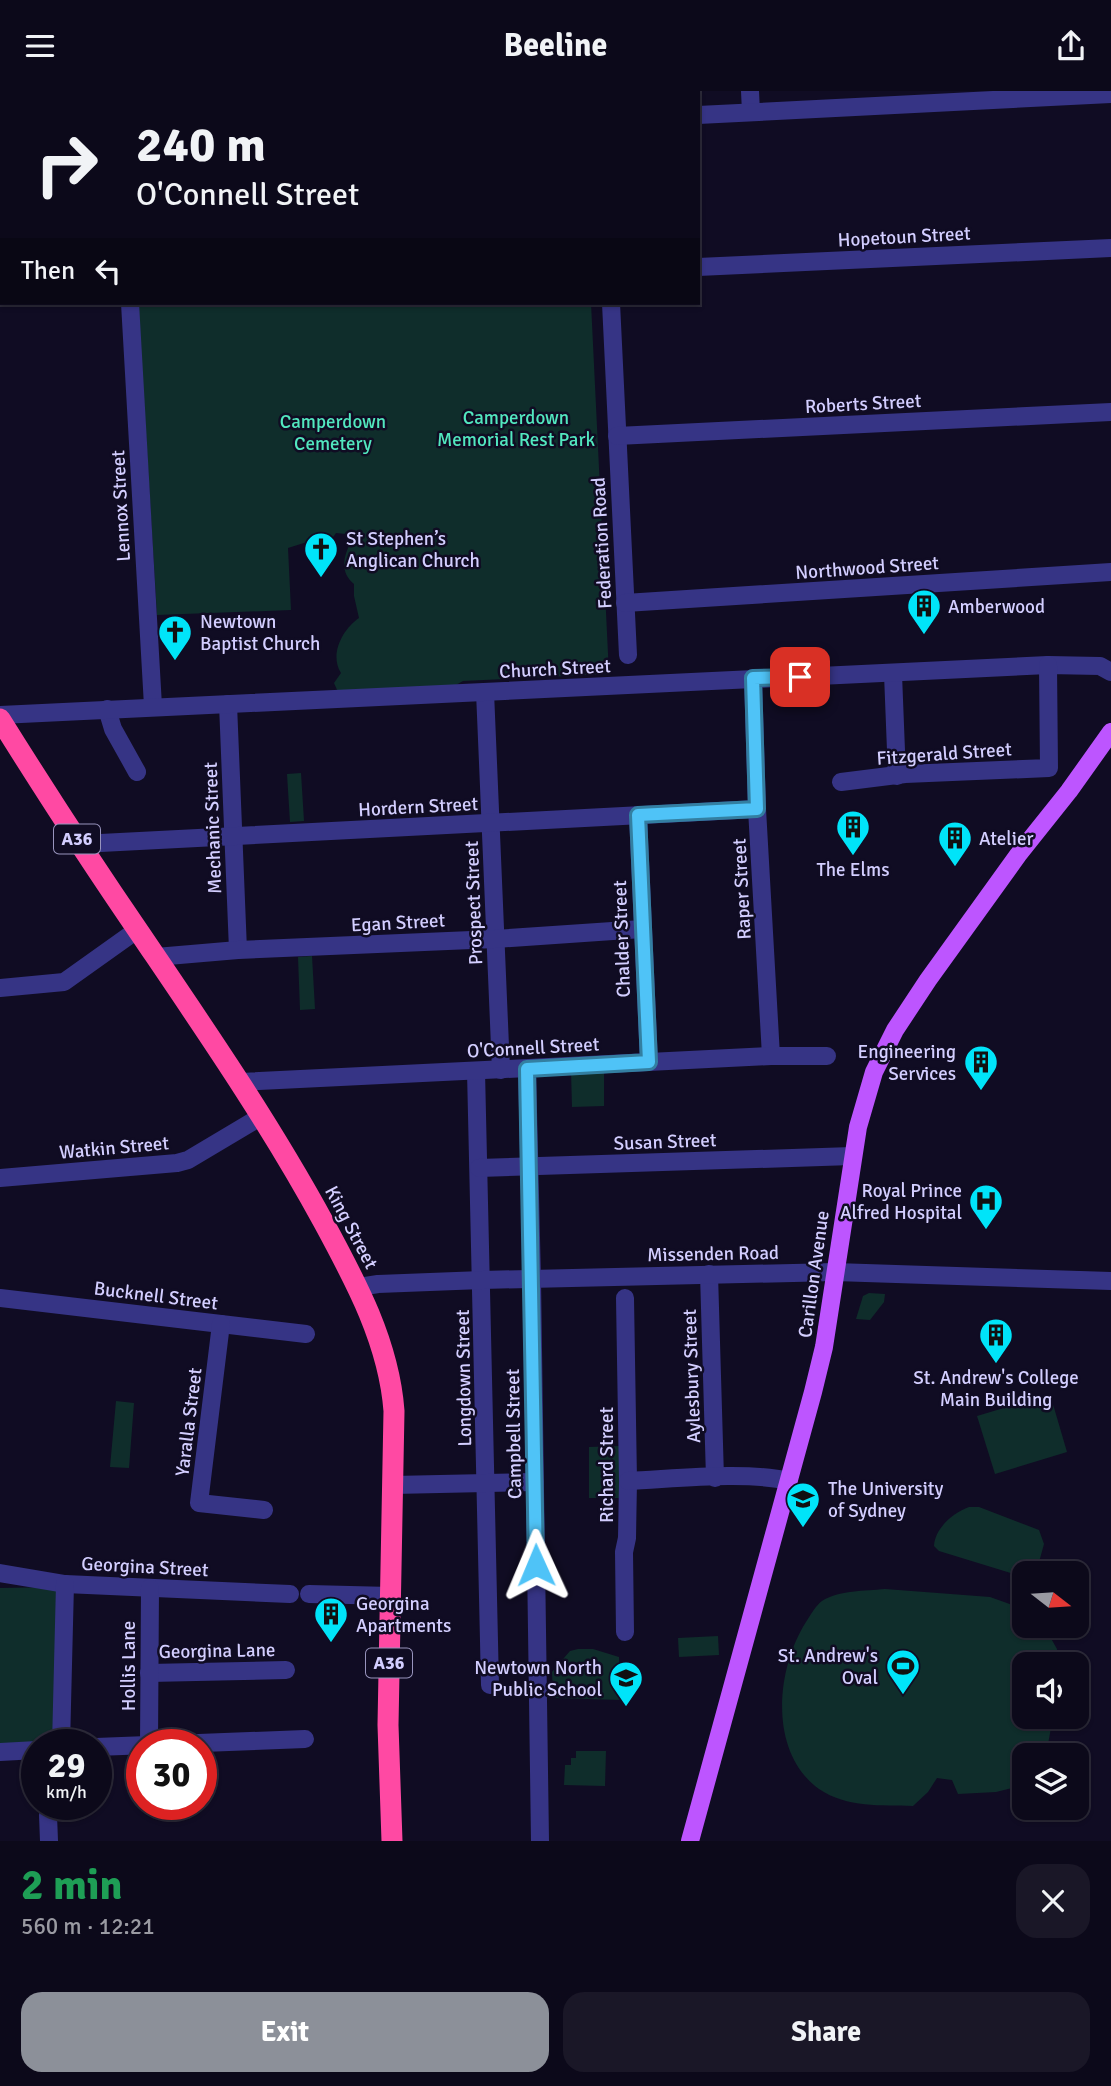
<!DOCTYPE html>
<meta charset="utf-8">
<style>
:root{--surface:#0c091a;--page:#1a1727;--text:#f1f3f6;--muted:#9a9aa2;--line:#2c2a39;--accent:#8c9099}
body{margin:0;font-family:Signika,sans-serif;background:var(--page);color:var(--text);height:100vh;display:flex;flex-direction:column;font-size:26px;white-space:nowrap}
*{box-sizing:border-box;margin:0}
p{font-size:23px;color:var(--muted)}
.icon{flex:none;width:38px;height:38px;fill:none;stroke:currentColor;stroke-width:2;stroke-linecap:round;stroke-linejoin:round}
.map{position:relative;height:1750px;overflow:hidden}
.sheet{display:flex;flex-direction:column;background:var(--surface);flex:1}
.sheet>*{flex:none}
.banner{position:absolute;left:0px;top:0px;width:700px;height:214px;box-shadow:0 2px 5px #0004,0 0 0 2px var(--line);background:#0c091a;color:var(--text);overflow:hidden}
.needle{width:46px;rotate:107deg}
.fabs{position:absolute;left:1012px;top:1470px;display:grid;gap:14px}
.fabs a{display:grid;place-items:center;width:77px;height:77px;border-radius:14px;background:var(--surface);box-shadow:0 2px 5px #0004,0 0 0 2px var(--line);font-size:35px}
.speed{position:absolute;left:21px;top:1638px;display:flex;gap:14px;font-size:35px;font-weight:700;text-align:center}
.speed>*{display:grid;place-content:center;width:91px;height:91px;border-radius:50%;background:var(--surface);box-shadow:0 2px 5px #0004,0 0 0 2px var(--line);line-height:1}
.speed small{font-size:18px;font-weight:400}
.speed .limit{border:10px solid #d22;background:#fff;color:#111}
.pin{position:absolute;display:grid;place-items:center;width:60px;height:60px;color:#fff;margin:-30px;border-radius:14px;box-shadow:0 4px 10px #0006}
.me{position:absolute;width:77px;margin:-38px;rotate:359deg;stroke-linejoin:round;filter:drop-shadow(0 0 5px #0008)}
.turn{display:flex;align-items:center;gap:24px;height:147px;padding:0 21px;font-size:32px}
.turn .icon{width:91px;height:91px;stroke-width:2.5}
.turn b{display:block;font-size:49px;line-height:60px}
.then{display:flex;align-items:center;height:66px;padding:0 21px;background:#0003;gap:14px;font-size:26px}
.round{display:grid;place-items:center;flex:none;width:74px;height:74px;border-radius:21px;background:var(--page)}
.overview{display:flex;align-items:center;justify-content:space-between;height:119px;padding:0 21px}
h1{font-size:42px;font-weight:800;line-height:52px;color:#1e9e55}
.action{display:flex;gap:14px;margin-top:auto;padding:14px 21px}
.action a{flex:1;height:80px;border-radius:21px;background:var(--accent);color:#fff;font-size:28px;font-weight:800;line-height:80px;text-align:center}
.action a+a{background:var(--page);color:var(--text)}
header{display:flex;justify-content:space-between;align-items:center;height:91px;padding:0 21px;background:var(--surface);font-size:32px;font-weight:800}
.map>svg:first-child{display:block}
</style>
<header><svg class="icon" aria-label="menu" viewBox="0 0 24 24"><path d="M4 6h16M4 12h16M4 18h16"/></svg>Beeline<svg class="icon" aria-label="share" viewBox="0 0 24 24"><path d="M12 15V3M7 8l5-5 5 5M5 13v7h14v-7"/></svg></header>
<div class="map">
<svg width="1111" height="1750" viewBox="0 0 1111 1750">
<rect width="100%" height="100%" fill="#100c23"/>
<g fill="#0f2d2b">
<path d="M138,212H591L609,583L463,590L454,595L338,601L334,592L341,582C329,563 343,538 359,527L354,505V493C339,481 344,465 351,450L346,443L336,442L329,452L307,451L288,457L291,519L157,524Z"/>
<path d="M301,682L304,730L290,731L287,683Z"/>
<path d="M312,865L315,918L300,919L298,866Z"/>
<path d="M571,980H604V1015L572,1016Z"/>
<path d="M869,1202L885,1203L884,1211L870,1229L856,1228L863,1205Z"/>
<path d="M1050,1303L1067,1361L995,1383L977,1325Z"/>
<path d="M116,1310L134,1312L129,1377L110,1376Z"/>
<path d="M620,1355V1407H589V1356Z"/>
<path d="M969,1416H979L1039,1439L1044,1453L1036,1482H1024V1486L939,1460L934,1455C935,1437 953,1422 969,1416Z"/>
<path d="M58,1496L53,1654L0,1658V1497Z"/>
<path d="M885,1498L990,1506L1024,1518V1535H1044L1057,1558L1056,1573H1024V1626H1053L1046,1664H1024V1694L996,1701L958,1703L952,1689L937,1687L928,1701L913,1715C882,1714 847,1717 819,1698C768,1661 776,1578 806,1531C810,1525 816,1514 822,1510C839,1499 865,1500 885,1498Z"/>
<path d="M718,1545L719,1564L679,1566L678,1547Z"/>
<path d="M578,1558H593L619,1566L621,1609L553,1607L552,1581L570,1560Z"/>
<path d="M576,1660H606L605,1695L564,1694L565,1674H571V1667H576Z"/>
</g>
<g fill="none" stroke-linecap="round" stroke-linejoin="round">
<g stroke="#363485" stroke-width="18">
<path d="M119,0V2"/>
<path d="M319,0V2"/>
<path d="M750,0L751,21"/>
<path d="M698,24L1111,3"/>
<path d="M0,62H2"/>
<path d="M698,176L1111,157"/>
<path d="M130,212L153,615"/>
<path d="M611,212L628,564"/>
<path d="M617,345L1111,321"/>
<path d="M625,512L1111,481"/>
<path d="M893,583L897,685"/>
<path d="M753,587L757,718L771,965"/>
<path d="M485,601L501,979"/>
<path d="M228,613L238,859"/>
<path d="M107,618L113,638L137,681"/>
<path d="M0,624L1048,574L1100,575L1111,581"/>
<path d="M841,691L905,683L1049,677L1048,574"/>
<path d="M638,724L649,971"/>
<path d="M81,753L757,718"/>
<path d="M156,866L238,859L495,848L642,838"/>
<path d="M0,897L64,891L137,839"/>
<path d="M527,978L532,1188L540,1750"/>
<path d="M476,980L490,1594"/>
<path d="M241,991L771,965H827"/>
<path d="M479,1077L852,1065"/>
<path d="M0,1087L177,1072L188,1069L262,1025"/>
<path d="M709,1183L715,1387"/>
<path d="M359,1196L378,1193L482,1189L835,1181L1111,1190"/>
<path d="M0,1207L306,1243"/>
<path d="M625,1207L628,1390L627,1447L624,1461L625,1541"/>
<path d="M221,1233L199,1412L264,1419"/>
<path d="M628,1390C675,1388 745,1380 789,1390"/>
<path d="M393,1394L535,1391"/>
<path d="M0,1482L65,1493L290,1503"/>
<path d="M309,1503L391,1505"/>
<path d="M149,1582L286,1579"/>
<path d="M149,1653L150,1497"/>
<path d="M61,1654L65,1493"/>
<path d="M96,1656L305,1648"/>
<path d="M0,1661L37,1659"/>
<path d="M48,1724L49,1750"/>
</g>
<path stroke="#bd55ff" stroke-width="18" d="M690,1750L813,1301L824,1256L858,1036L874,981L895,939L928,889L1018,764L1069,700L1111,641"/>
<path stroke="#ff49a3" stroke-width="21" d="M0,628C45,700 91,771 139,841C204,937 269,1031 324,1132C356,1191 389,1252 394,1320L388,1634L392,1750"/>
</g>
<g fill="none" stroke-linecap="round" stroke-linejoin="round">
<g stroke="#337fa1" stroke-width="18">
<path id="route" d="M536,1474L527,978L649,971L638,724L757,718L753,587L800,586"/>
</g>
<use href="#route" stroke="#4fc3f7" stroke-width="12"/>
</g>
<defs>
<g id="church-pin" transform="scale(1.75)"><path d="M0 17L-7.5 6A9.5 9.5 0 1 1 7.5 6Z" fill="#00e4f9" stroke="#100c23"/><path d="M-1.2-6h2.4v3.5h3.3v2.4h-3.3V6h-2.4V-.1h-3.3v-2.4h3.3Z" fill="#111"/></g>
<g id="building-pin" transform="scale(1.75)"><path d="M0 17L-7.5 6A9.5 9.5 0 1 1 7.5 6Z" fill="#00e4f9" stroke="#100c23"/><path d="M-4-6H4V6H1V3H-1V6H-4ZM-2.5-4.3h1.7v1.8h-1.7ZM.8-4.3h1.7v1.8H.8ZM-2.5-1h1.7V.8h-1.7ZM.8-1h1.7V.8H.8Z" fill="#111"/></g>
<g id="hospital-pin" transform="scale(1.75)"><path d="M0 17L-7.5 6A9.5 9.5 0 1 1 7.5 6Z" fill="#00e4f9" stroke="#100c23"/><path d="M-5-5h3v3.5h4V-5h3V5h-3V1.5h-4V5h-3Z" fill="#111"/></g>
<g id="university-pin" transform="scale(1.75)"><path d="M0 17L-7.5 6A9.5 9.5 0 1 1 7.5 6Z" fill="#00e4f9" stroke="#100c23"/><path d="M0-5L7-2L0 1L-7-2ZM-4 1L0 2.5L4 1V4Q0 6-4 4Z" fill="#111"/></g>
<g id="stadium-pin" transform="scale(1.75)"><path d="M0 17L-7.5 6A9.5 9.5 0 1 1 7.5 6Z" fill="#00e4f9" stroke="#100c23"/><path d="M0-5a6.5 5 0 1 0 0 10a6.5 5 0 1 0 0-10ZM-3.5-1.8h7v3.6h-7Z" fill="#111"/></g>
<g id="school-pin" transform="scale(1.75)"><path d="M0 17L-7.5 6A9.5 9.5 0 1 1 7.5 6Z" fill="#00e4f9" stroke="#100c23"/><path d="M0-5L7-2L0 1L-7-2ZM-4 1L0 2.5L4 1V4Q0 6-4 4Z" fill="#111"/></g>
</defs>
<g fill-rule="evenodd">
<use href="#church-pin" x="321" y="458"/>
<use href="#building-pin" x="924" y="515"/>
<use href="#church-pin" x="175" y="541"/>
<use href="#building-pin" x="853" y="736"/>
<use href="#building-pin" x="955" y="747"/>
<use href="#building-pin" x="981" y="971"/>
<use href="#hospital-pin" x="986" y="1110"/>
<use href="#building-pin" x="996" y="1244"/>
<use href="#university-pin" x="803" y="1408"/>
<use href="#building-pin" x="331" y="1523"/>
<use href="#stadium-pin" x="903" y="1575"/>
<use href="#school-pin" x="626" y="1587"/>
</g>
<g text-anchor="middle" stroke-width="5" stroke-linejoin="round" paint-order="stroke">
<g fill="#100c23" stroke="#9894bd" stroke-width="2">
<rect x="54" y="733.5" width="46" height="29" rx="5"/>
<rect x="366" y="1557.5" width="46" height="29" rx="5"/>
</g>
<g font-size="18" font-weight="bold" fill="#d3ceff">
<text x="77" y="754">A36</text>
<text x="389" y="1578">A36</text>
</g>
<g font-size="19" fill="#d3ceff" stroke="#100c23">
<text transform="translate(904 145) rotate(-3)" y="7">Hopetoun Street</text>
<text transform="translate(863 312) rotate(-3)" y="7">Roberts Street</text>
<text transform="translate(120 415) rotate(-93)" y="7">Lennox Street</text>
<text transform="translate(601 452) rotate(-93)" y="7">Federation Road</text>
<text transform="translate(867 476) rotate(-4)" y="7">Northwood Street</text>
<text transform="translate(555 577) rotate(-3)" y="7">Church Street</text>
<text transform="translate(944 662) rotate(-4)" y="7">Fitzgerald Street</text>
<text transform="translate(418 715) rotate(-3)" y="7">Hordern Street</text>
<text transform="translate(212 737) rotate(-92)" y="7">Mechanic Street</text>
<text transform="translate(741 798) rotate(-93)" y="7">Raper Street</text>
<text transform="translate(473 812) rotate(-92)" y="7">Prospect Street</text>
<text transform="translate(398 831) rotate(-3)" y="7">Egan Street</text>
<text transform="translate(621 848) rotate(-92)" y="7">Chalder Street</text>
<text transform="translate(533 956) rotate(-3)" y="7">O'Connell Street</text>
<text transform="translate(665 1050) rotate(-2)" y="7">Susan Street</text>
<text transform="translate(114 1056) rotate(-5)" y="7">Watkin Street</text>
<text transform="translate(352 1136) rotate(62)" y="7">King Street</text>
<text transform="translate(713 1162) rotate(-1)" y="7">Missenden Road</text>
<text transform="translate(813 1183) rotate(-82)" y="7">Carillon Avenue</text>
<text transform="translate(156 1204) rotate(7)" y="7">Bucknell Street</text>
<text transform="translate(691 1285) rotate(-92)" y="7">Aylesbury Street</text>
<text transform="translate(463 1287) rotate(-91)" y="7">Longdown Street</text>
<text transform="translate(188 1331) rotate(-83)" y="7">Yaralla Street</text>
<text transform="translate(513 1343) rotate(-91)" y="7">Campbell Street</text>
<text transform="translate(606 1374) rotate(-90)" y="7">Richard Street</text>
<text transform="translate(145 1475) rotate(3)" y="7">Georgina Street</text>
<text transform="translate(217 1559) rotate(-1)" y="7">Georgina Lane</text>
<text transform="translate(128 1575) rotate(-90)" y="7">Hollis Lane</text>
</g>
<g font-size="19" fill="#52e7bf" stroke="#100c23">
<text x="516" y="333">Camperdown<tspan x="516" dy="22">Memorial Rest Park</tspan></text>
<text x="333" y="337">Camperdown<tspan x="333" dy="22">Cemetery</tspan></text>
</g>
<g font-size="19" fill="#d3ceff" stroke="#100c23" text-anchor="start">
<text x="346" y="454">St Stephen’s<tspan x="346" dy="22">Anglican Church</tspan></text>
<text x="948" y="522">Amberwood</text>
<text x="200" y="537">Newtown<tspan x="200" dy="22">Baptist Church</tspan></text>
<text x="979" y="754">Atelier</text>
<text x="853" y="785" text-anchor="middle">The Elms</text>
<text x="956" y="967" text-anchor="end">Engineering<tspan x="956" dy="22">Services</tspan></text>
<text x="962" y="1106" text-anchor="end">Royal Prince<tspan x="962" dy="22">Alfred Hospital</tspan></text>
<text x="996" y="1293" text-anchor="middle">St. Andrew's College<tspan x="996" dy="22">Main Building</tspan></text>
<text x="828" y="1404">The University<tspan x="828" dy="22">of Sydney</tspan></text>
<text x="356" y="1519">Georgina<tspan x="356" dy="22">Apartments</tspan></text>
<text x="878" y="1571" text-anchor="end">St. Andrew's<tspan x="878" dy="22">Oval</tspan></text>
<text x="602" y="1583" text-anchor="end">Newtown North<tspan x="602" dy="22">Public School</tspan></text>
</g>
</g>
</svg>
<div class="fabs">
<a><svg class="needle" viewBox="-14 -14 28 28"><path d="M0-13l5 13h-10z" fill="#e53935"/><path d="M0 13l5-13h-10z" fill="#9a9aa2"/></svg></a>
<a><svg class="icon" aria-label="sound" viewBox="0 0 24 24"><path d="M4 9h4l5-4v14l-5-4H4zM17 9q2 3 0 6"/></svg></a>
<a><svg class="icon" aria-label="layers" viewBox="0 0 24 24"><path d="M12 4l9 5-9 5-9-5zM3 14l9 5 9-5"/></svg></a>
</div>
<div class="speed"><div>29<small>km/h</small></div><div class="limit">30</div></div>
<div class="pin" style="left:800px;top:586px;background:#d93025"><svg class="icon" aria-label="arrive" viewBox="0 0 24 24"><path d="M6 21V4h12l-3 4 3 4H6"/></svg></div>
<svg class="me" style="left:536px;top:1474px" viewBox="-20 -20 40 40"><path d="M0-17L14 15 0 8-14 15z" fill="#4fc3f7" stroke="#fff" stroke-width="4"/></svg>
<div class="banner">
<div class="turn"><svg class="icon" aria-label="right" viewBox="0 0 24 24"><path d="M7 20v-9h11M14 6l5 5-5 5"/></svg><div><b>240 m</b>O'Connell Street</div></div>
<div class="then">Then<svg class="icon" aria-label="left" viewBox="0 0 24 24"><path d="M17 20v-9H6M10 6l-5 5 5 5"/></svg></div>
</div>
</div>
<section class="sheet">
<div class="overview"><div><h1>2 min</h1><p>560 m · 12:21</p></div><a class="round"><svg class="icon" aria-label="close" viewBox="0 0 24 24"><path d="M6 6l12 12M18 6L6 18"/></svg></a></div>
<div class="action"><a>Exit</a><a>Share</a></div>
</section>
